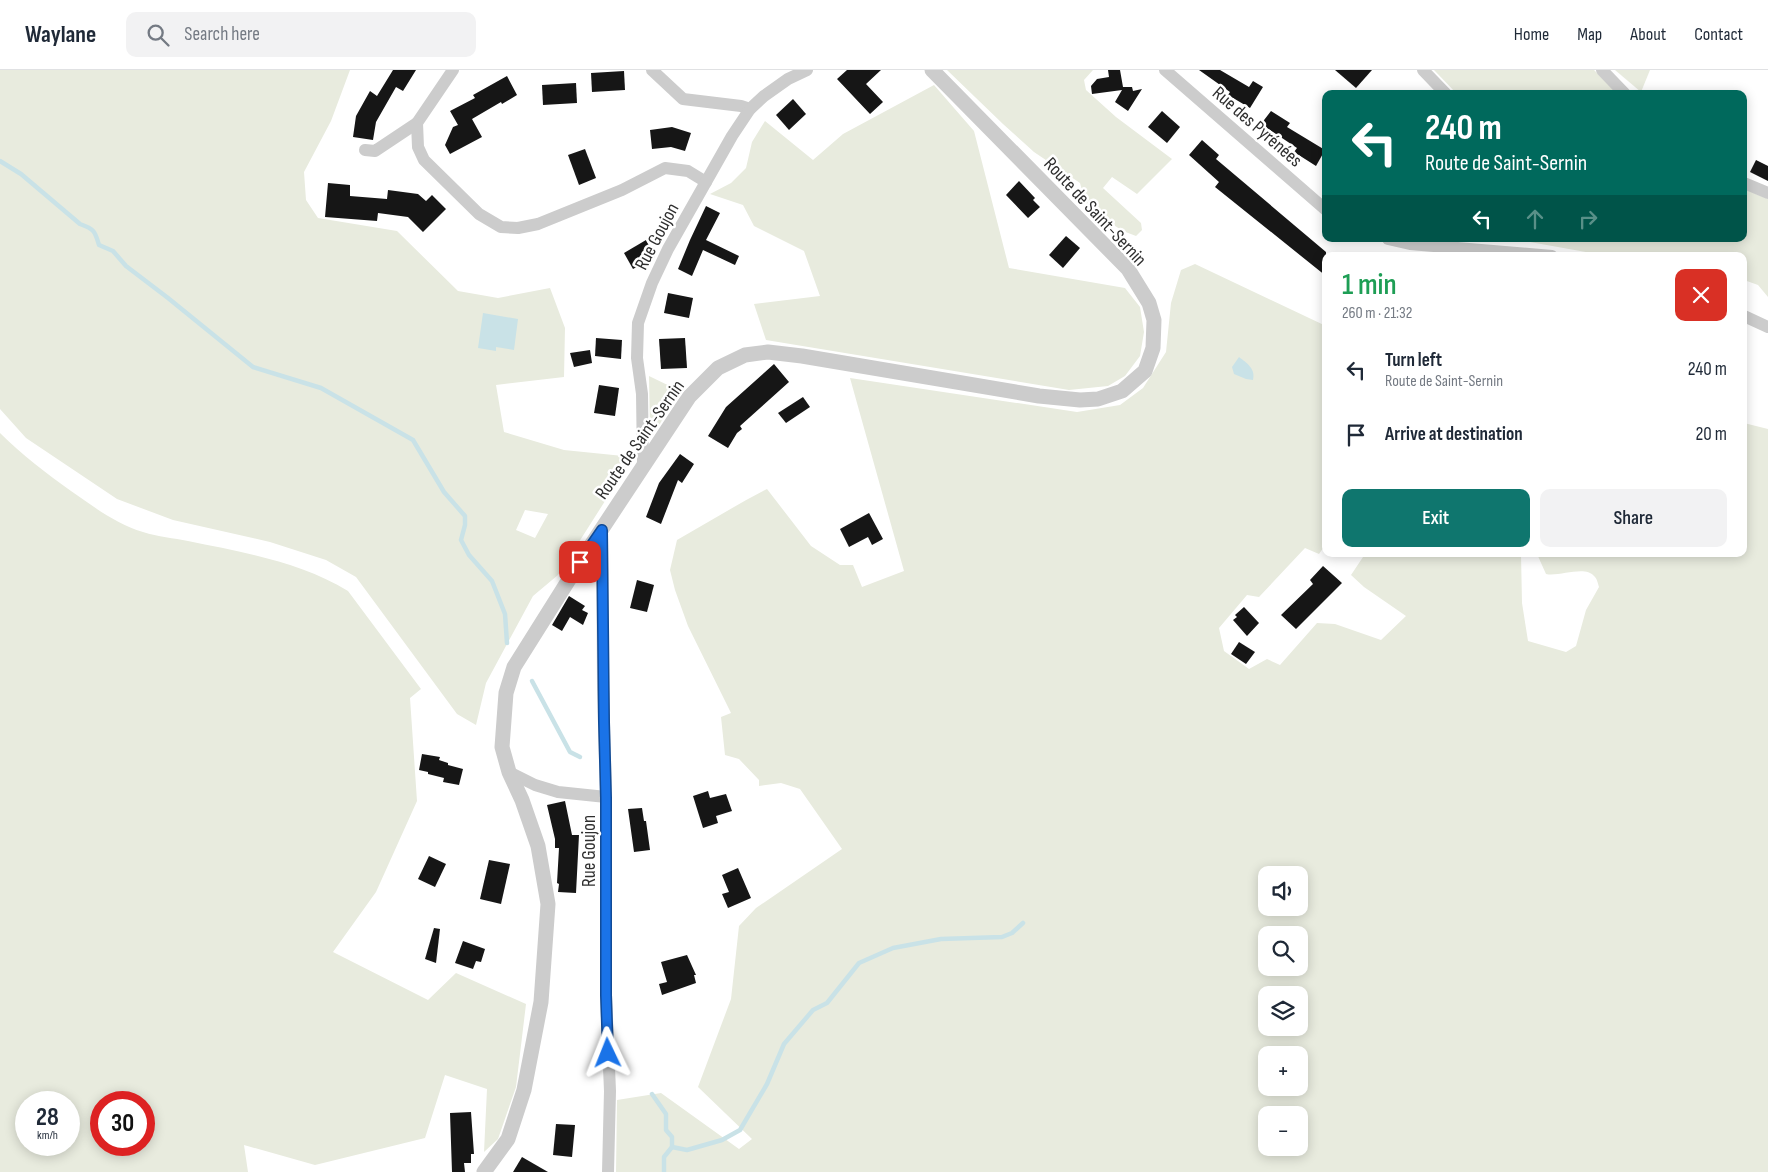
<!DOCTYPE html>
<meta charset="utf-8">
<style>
:root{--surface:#fff;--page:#f2f2f3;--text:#1f2937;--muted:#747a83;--line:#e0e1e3;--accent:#0f766e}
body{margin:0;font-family:"Sofia Sans Condensed",sans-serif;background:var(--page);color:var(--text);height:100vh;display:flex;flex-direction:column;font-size:19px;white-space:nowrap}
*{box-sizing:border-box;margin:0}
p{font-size:16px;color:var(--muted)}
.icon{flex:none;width:28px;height:28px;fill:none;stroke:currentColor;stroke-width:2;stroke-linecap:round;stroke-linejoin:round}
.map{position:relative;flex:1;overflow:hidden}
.sheet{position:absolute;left:1322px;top:182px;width:425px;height:305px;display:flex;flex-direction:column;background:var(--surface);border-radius:10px;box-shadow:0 2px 12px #0003}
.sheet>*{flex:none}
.hud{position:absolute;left:1322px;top:20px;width:425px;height:152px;border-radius:10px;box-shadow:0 2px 12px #0003;background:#00695c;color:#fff;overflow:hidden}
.buttons{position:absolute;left:1258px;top:796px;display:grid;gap:10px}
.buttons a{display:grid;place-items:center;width:50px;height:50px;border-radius:10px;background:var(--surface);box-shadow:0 2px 12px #0003;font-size:25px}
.speed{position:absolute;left:15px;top:1021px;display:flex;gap:10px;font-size:25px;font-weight:700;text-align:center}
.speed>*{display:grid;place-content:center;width:65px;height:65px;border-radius:50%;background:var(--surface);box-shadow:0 2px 12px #0003;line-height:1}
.speed small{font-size:12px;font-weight:400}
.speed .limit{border:8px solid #d22;background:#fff;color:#111}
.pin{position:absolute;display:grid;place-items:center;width:42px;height:42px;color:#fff;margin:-21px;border-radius:10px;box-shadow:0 2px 8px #0006}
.me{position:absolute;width:55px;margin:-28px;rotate:358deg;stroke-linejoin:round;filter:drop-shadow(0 0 4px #0008)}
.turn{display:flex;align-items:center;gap:18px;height:105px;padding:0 20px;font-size:22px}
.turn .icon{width:65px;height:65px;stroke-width:2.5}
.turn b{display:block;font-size:35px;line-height:42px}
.lanes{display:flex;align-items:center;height:48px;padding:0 20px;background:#0003;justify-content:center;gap:25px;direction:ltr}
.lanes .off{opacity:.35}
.round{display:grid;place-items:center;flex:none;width:52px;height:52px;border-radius:10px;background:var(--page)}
.head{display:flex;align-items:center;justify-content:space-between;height:85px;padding:0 20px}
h1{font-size:30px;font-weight:600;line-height:38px;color:#1e9e55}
.button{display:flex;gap:10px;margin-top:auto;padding:10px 20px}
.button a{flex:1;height:58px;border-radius:10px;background:var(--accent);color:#fff;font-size:20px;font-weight:600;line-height:58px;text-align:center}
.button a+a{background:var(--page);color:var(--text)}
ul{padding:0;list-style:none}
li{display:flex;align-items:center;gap:15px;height:65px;padding:0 20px}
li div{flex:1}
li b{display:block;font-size:19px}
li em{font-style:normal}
header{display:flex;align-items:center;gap:30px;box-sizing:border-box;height:70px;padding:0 25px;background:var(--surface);border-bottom:1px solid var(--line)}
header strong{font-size:24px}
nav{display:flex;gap:28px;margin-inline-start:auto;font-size:18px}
.search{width:350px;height:45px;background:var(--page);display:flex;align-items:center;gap:12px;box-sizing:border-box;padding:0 18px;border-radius:10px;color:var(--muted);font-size:19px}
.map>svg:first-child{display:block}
</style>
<header>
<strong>Waylane</strong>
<div class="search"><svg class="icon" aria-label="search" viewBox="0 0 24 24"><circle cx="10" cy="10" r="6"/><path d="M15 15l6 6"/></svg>Search here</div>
<nav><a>Home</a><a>Map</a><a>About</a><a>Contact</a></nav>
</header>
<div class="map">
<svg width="1768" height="1102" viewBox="0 0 1768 1102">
<rect width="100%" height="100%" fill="#fff"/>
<g fill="#e8ebde" fill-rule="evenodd">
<path d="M0,0H350L331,51L304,102L306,130L318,148L397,161L458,221L498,228L550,218L565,258L564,307L496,315L504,362L564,380L633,387L558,505L533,526L486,613L476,655L457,644L356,507L326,490L270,472L173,450L117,429L26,368L0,339ZM525,440L548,444L535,468L516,460Z"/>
<path d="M947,0H1093L1084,10L1086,20L1116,47L1172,89L1137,124L1112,107L1103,118L1141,153L1142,160L1136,166L1123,161L1087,138L1080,113L1034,82L1003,54Z"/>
<path d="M1434,0H1594L1618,24H1457Z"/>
<path d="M1615,0H1650L1641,22Z"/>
<path d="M934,15L974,61L1009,198L1125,218L1140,237L1144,262L1140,286L1125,306L1108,316L1069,320L766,270L754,234L820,226L804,181L754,156L743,135L710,124L731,113L746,98L752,72L765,51L813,90L843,64Z"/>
<path d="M1744,119L1768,129V227L1758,215L1744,210V186H1608L1530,172L1480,169H1744Z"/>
<path d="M1195,194L1326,256V474L1319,484L1305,478L1259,527L1247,525L1219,558L1224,581L1249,599L1267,589L1280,595L1317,553L1335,554L1381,570L1406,546L1364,517L1351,505L1365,484H1521L1522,533L1528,571L1566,582L1576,576L1586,540L1599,517C1598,514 1597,508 1594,506C1585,495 1559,507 1546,504L1537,484H1744V353L1768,359V1102H616L617,1030L661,1023L739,1079L752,1069L698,1017L731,929L739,856L756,838L842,779L800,719L781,713L759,716V710L739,689L725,685L721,647L731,643L688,556L675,520L670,500L677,470C707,453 736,435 767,419L811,476L840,495H853L862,517L904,501L850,308L1077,342L1120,335L1143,318L1166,282L1171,233L1181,200ZM1266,805H1299V838H1266ZM1266,865H1299V898H1266ZM1266,925H1299V958H1266ZM1266,985H1299V1018H1266ZM1266,1045H1299V1078H1266Z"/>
<path d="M649,306L680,321L653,365L650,361Z"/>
<path d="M0,363C22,385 46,403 71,421C94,437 116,454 143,462C158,467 174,468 188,471C242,482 301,492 348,521L421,619L410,628L417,731L376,822L333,882L428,930L456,903L526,934L516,1017L498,1069L484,1082L487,1019L445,1005L425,1068L315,1095L244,1075L248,1102H0ZM26,1032H69V1075H26ZM101,1032H144V1075H101Z"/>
</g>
<g fill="#c9e2e7">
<path d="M483,243L518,249L514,280L496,277V281L478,278Z"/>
<path d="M1239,287C1247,293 1256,299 1253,310L1246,309L1234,304L1232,297Z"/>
</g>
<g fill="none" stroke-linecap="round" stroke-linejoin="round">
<g stroke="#c9e2e7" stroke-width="4.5">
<path d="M0,91L21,104L80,154C94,159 95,161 99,175L113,181L126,196L168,228L253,297L321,318L413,370L444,422L465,446V455L461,470L469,485L492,511L505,544L507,573"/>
<path d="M532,611L570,682L580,687"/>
<path d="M652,1024L666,1044V1060L672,1067V1077L664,1087V1102"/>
<path d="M672,1077L687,1080L722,1070L740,1060L767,1014L784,974L813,940L827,933L859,893L893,878L941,869L1002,867L1012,863L1023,853"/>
</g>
</g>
<g fill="#161616">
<path d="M393,0H416L403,21L396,17L376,52L373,70L353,67L356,46L370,21L377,26Z"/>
<path d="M847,0H881L866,14L883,32L870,44L837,9Z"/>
<path d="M1108,0H1120L1123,17H1132L1133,21L1142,19L1128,41L1115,32L1122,20L1092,24L1091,16L1097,9L1109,7Z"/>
<path d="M1199,0H1220L1249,17L1253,11L1263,17L1250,38L1228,25L1230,22Z"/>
<path d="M1335,0H1372L1356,18Z"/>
<path d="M624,1L625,20L592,22L591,3Z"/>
<path d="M507,6L517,25L502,34L501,32L472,49L482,67L450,84L445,75L453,57L458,55L450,41L475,28L473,25Z"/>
<path d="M576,13L577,33L543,35L542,15Z"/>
<path d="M793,29L806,44L789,60L776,45Z"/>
<path d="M1162,41L1180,57L1167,73L1148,57Z"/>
<path d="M1271,41L1290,53L1287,57L1325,80L1316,96L1294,82L1297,78L1261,54Z"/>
<path d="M672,57L691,63L685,81L671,77L652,79L650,60Z"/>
<path d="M1202,70L1219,85L1216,89L1326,182V206L1215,117L1219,112L1189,85Z"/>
<path d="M585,79L596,108L579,115L568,85Z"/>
<path d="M1756,90L1768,96V111L1750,102Z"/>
<path d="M1019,111L1035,128L1033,130L1040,137L1028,148L1006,125Z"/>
<path d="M328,113L350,115V126L387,129L388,120L418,124L426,131L432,125L446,139L423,162L408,147L378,143L377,151L325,147Z"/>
<path d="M706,136L720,143L706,170L739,186L735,195L703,180L692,206L678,199L690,170Z"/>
<path d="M1066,166L1080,178L1063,198L1049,185Z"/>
<path d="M646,170L655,187L633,199L624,183Z"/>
<path d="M668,223L693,228L689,248L664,243Z"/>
<path d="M596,268L622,270L621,289L595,286Z"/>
<path d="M685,268L687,298L661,299L659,269Z"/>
<path d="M590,280L592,293L574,297L570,283Z"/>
<path d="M774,294L789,312L740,356L742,359L737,363L728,378L708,366L726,337Z"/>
<path d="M599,315L619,318L615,346L594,343Z"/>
<path d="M803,327L810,337L786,353L778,343Z"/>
<path d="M680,384L694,394L682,413L678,410L661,454L646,447L659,413Z"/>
<path d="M869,443L883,469L872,475L868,467L849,477L840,459Z"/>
<path d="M1323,496L1342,513L1296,559L1281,545L1313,514L1310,510Z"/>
<path d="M637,510L654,515L647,542L630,538Z"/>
<path d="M569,526L585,536L582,540L588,543L583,555L570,547L562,561L552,555Z"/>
<path d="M1244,537L1259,553L1247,566L1233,550L1237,547L1235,545Z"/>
<path d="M1239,572L1255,582L1246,594L1231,584Z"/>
<path d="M422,684L440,687L439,690L448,693V695L463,699L459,715L443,712L444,708L428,704V702L419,700Z"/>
<path d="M708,721L710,728L726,724L732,741L716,746L718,753L703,758L693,726Z"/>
<path d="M565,731L572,765H579L576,823L558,822L559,814L557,813L559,778H555V769L547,735Z"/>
<path d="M642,738L644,751H646L650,780L634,782L628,739Z"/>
<path d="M429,786L446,794L435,817L418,809Z"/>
<path d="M489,790L510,794L501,834L480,829Z"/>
<path d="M738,798L751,828L728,838L722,824L729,822L722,805Z"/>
<path d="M434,858L440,859L436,893L425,889Z"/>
<path d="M463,871L485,879L481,892L476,891L473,899L455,893Z"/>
<path d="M687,885L696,905H694L696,913L662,925L659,914L667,912L661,892Z"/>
<path d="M471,1042L474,1084H471V1093H464L465,1102H452L450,1043Z"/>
<path d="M556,1054L575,1055L572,1087L553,1085Z"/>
<path d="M522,1087L548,1102H513Z"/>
</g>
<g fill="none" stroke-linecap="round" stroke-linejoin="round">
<g stroke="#ccc" stroke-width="12">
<path d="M453,0L417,53L418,77L424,90L479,144L501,157L518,158L538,154L622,120L665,98L688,101L706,112"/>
<path d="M652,0L683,29L741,36L750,39"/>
<path d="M1165,0L1326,140"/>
<path d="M1423,0L1446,24"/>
<path d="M1602,0L1625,24"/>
<path d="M365,80L375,81L417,53"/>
<path d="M1744,113L1768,123"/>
<path d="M1388,169L1410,174L1552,186"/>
<path d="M1744,246L1768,257"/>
<path d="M643,394L642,324L637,288L638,253L652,213L668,179L732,66L750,39L764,26L788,9L807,0"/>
<path d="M602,460L603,617L606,727V925L610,1021L608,1102"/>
<path d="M509,702L535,715L558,722L606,727"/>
</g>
<path stroke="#ccc" stroke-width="15" d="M484,1102L508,1069L524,1020L541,932L548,834L538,776L522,730L509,702L502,677L506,623L514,597L580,492L689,327L718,298L745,285L768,282L802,286L1039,326L1080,330L1098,329L1122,321L1145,301L1153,278L1154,250L1149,233L1128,199L932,0"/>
</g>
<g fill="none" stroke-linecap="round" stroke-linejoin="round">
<g stroke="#114b97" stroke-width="12">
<path id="route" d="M580,492L602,460L604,652L606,728V925L608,983"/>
</g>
<use href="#route" stroke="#1a73e8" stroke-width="9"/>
</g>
<g text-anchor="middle" stroke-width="5" stroke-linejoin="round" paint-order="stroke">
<g font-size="19" fill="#2f2f2f" stroke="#fff">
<text transform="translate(1258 56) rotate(41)" y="7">Rue des Pyrénées</text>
<text transform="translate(1096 141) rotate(47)" y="7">Route de Saint-Sernin</text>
<text transform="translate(656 166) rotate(-62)" y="7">Rue Goujon</text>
<text transform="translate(639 369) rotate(-55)" y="7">Route de Saint-Sernin</text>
<text transform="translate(588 781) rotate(-90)" y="7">Rue Goujon</text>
</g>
</g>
</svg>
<div class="buttons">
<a><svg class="icon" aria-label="sound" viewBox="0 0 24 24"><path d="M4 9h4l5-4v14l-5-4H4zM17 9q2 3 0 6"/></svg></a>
<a><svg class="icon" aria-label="search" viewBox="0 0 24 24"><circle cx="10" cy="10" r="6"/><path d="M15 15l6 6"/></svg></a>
<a><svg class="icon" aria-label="layers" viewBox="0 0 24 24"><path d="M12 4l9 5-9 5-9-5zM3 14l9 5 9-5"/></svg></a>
<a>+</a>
<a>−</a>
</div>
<div class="speed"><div>28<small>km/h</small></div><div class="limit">30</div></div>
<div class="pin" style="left:580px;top:492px;background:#d93025"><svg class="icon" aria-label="arrive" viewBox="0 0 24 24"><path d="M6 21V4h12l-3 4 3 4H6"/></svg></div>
<svg class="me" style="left:608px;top:983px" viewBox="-20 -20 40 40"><path d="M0-17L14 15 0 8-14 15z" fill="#1a73e8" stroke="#fff" stroke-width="4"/></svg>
<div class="hud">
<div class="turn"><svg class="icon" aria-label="left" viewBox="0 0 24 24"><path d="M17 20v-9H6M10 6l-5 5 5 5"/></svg><div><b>240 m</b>Route de Saint-Sernin</div></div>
<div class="lanes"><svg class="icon" aria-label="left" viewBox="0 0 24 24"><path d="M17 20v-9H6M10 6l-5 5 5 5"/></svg><svg class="icon off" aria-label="ahead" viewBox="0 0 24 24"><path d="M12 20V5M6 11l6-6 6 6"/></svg><svg class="icon off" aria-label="right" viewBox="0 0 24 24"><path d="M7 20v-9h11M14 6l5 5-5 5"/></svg></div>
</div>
<section class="sheet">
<div class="head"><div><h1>1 min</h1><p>260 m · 21:32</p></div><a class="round" style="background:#d93025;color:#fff"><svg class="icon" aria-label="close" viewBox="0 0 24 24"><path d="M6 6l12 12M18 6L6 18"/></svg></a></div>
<ul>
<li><svg class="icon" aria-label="left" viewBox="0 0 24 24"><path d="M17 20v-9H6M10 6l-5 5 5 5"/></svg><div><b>Turn left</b><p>Route de Saint-Sernin</p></div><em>240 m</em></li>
<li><svg class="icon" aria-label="arrive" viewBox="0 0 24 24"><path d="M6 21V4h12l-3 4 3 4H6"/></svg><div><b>Arrive at destination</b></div><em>20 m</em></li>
</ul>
<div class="button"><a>Exit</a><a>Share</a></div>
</section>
</div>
